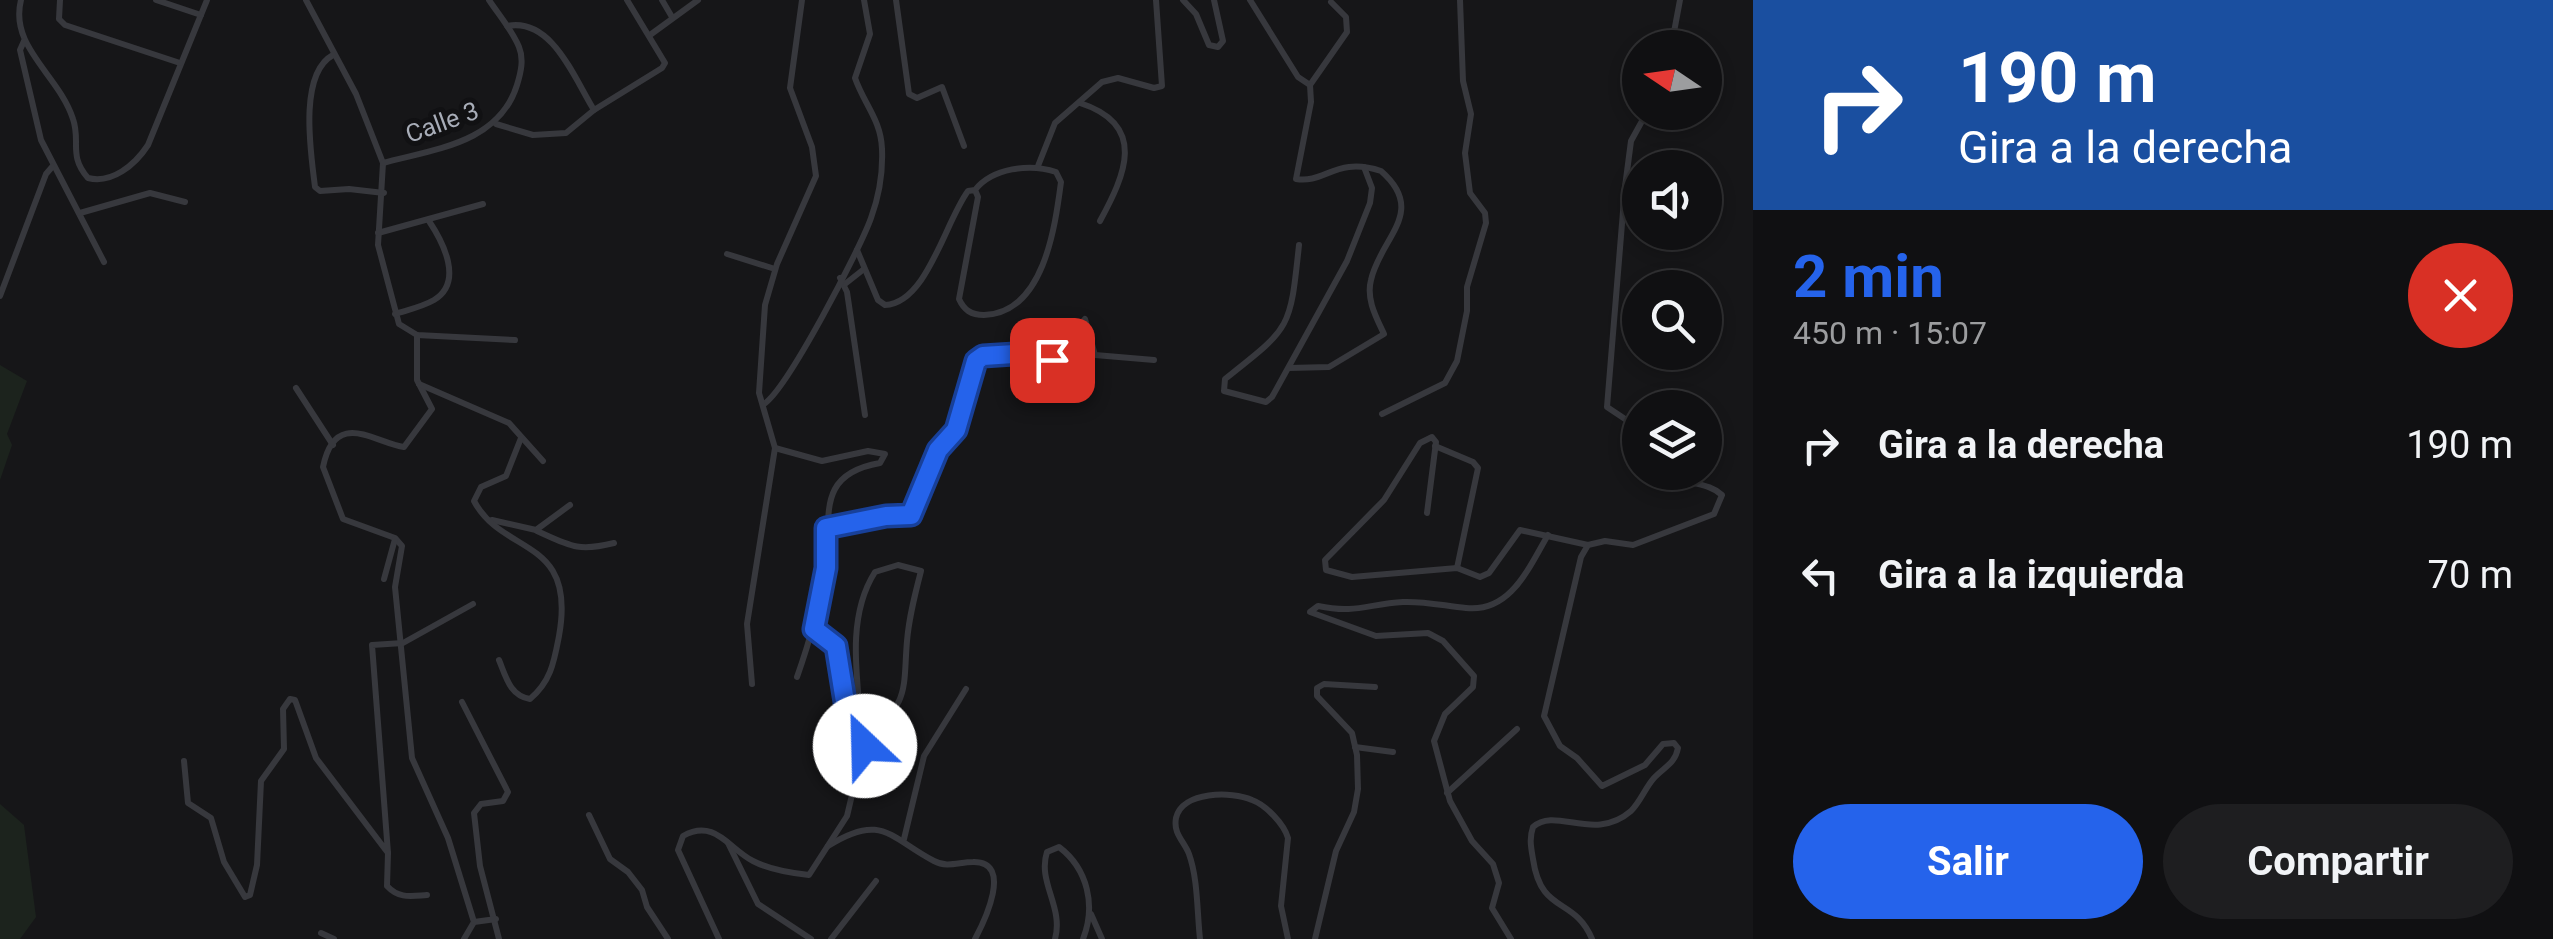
<!DOCTYPE html>
<html lang="es">
<meta charset="utf-8">
<style>
:root{--surface:#101012;--page:#1e1e20;--text:#f1f3f6;--muted:#9c9d9f;--line:#303032;--accent:#2563eb}
body{margin:0;font-family:Roboto,sans-serif;background:var(--page);color:var(--text);height:100vh;display:flex;flex-direction:column;font-size:38px;white-space:nowrap}
*{box-sizing:border-box;margin:0}
p{font-size:32px;color:var(--muted)}
.icon{flex:none;width:55px;height:55px;fill:none;stroke:currentColor;stroke-width:2;stroke-linecap:round;stroke-linejoin:round}
.map{position:relative;flex:1;overflow:hidden}
.panel{display:flex;flex-direction:column;background:var(--surface);width:800px}
.panel>*{flex:none}
.guide{background:#1a4fa0;color:#fff;overflow:hidden}
.needle{width:65px;rotate:283deg}
.tools{position:absolute;left:1622px;top:30px;display:grid;gap:20px}
.tools a{display:grid;place-items:center;width:100px;height:100px;border-radius:50%;background:var(--surface);box-shadow:0 5px 15px #0003,0 0 0 2px var(--line);font-size:50px}
.pin{position:absolute;display:grid;place-items:center;width:85px;height:85px;color:#fff;margin:-42px;border-radius:20px;box-shadow:0 5px 15px #0006}
.me{position:absolute;width:110px;margin:-55px;rotate:336deg;stroke-linejoin:round;filter:drop-shadow(0 0 8px #0008)}
.turn{display:flex;align-items:center;gap:35px;height:210px;padding:0 40px;font-size:45px}
.turn .icon{width:130px;height:130px;stroke-width:2.5}
.turn b{display:block;font-size:70px;line-height:85px}
.round{display:grid;place-items:center;flex:none;width:105px;height:105px;border-radius:52px;background:var(--page)}
.overview{display:flex;align-items:center;justify-content:space-between;height:170px;padding:0 40px}
h1{font-size:60px;font-weight:700;line-height:75px;color:var(--accent)}
.button{display:flex;gap:20px;margin-top:auto;padding:20px 40px}
.button a{flex:1;height:115px;border-radius:60px;background:var(--accent);color:#fff;font-size:40px;font-weight:700;line-height:115px;text-align:center}
.button a+a{background:var(--page);color:var(--text)}
ul{padding:0;list-style:none}
li{display:flex;align-items:center;gap:30px;height:130px;padding:0 40px}
li div{flex:1}
li b{display:block;font-size:38px}
li em{font-style:normal}
main{display:flex;flex:1;min-height:0}
.map>svg:first-child{display:block}
</style>
<main>
<div class="map">
<svg width="1753" height="939" viewBox="0 0 1753 939">
<rect width="100%" height="100%" fill="#161618"/>
<g fill="#1c231d">
<path d="M0,365L27,381L7,434L12,445L0,480Z"/>
<path d="M0,804L24,825L36,917L20,939H0Z"/>
</g>
<g fill="none" stroke-linecap="round" stroke-linejoin="round">
<g stroke="#37383d" stroke-width="6">
<path d="M21,0C9,47 59,75 73,119C81,142 68,155 88,178C112,184 135,165 148,145L207,0"/>
<path d="M60,0L59,19L65,25L180,63"/>
<path d="M156,0L201,15"/>
<path d="M306,0L356,94L383,163L378,245L399,324L417,335L515,340"/>
<path d="M662,0L672,17"/>
<path d="M896,0L909,94L917,98L942,87L964,146"/>
<path d="M1183,0L1196,14L1209,45L1218,47L1223,41L1214,0"/>
<path d="M1250,0L1298,77L1310,85L1347,32L1346,17L1331,2"/>
<path d="M507,26C552,17 574,78 594,110"/>
<path d="M650,35L698,0"/>
<path d="M24,41L20,50L41,140L104,262"/>
<path d="M1671,48L1680,0"/>
<path d="M333,55C298,74 311,154 315,187L320,191L349,189L384,193"/>
<path d="M1080,103C1148,125 1125,175 1100,221"/>
<path d="M496,124L533,135L566,133L594,110L662,68L665,63L627,0"/>
<path d="M383,163C435,149 499,143 517,85C521,72 524,59 519,47C512,30 499,15 489,0"/>
<path d="M1038,166L1055,123L1102,82L1118,78L1154,88L1162,86L1156,0"/>
<path d="M80,213L150,193L185,202"/>
<path d="M378,233L483,204"/>
<path d="M1299,245C1290,330 1291,327 1225,379L1224,391L1266,402L1272,397L1347,261L1370,203L1372,188L1364,167"/>
<path d="M857,250L878,300L885,305C927,303 945,222 968,191L975,190L978,197L959,299C964,310 971,315 984,315C1044,313 1055,227 1061,182L1056,172C1030,163 992,168 975,190"/>
<path d="M727,254L775,269"/>
<path d="M840,278L847,292L865,415"/>
<path d="M845,284L864,269"/>
<path d="M0,296L46,174L52,167"/>
<path d="M395,314C407,310 422,307 434,300C464,282 443,242 429,221"/>
<path d="M417,335V380L432,409L404,447C375,443 335,408 323,467L343,519L395,538L402,546L395,587L412,758L448,838L474,922L464,939"/>
<path d="M1289,368L1329,367L1384,334C1376,317 1366,299 1371,280C1380,238 1428,212 1381,171C1336,156 1325,184 1296,179L1311,102L1310,85"/>
<path d="M419,384L509,423L543,461"/>
<path d="M296,388L333,445"/>
<path d="M764,404C788,388 860,249 871,218C879,196 883,172 882,149C881,120 864,104 855,78L870,34L864,0"/>
<path d="M1382,414L1445,383L1457,361L1467,311V287L1486,223L1485,213L1470,193L1465,153L1471,114L1463,81L1460,0"/>
<path d="M1640,429L1607,407L1625,187L1631,141L1647,112"/>
<path d="M1435,446L1473,462L1478,468L1457,568"/>
<path d="M775,448L822,461L868,451L885,454L880,463C811,475 834,522 825,572C819,609 809,643 797,677"/>
<path d="M1427,513L1436,442L1432,437L1420,443L1384,500L1325,560L1326,570L1352,577L1457,568L1480,577L1489,573L1520,530L1588,545"/>
<path d="M492,520L536,530L570,505"/>
<path d="M826,528L885,516L911,515L938,450L955,430L970,373L983,356L1043,352L1051,360L1059,390L1065,394L1072,386L1079,326L1085,319L1095,355L1154,360"/>
<path d="M537,531C570,546 578,552 614,543"/>
<path d="M898,565L921,571C915,594 909,617 907,641C903,686 911,709 862,733C858,682 845,619 875,572Z"/>
<path d="M384,579L395,539"/>
<path d="M499,660C506,677 510,696 530,699C551,681 554,662 559,636C577,536 503,556 474,501L481,487L506,476L521,438"/>
<path d="M752,684L747,624L775,448L759,393L765,305L777,264L816,176L812,147L790,88L802,0"/>
<path d="M462,702L508,792L503,801L481,804L474,813L480,866L499,939"/>
<path d="M1355,747L1393,752"/>
<path d="M184,761L188,803L211,818L224,862L245,897L250,895L257,865L261,781L284,749L283,709L290,699L295,700L316,758L388,853L372,645L403,643L473,604"/>
<path d="M1447,793L1517,729"/>
<path d="M589,815L610,859L628,872L642,890L647,907L668,939"/>
<path d="M904,839L924,756L966,689"/>
<path d="M728,843L758,904L811,939"/>
<path d="M828,846C882,812 890,838 934,861C947,868 959,862 973,862C1014,861 984,922 975,939"/>
<path d="M388,853L387,886C399,899 411,896 427,895"/>
<path d="M1091,914L1102,939"/>
<path d="M474,922L496,919"/>
<path d="M321,933L334,939"/>
<path d="M719,939L678,850L683,836C715,818 729,849 753,861C770,870 790,873 809,875L847,816L865,740L846,708L836,646L814,629"/>
<path d="M831,939L876,881"/>
<path d="M1055,939C1064,907 1037,882 1047,852L1059,847C1088,869 1096,906 1083,939"/>
<path d="M1200,939C1197,912 1198,879 1189,854C1184,841 1173,834 1176,818C1182,791 1232,791 1252,800C1266,805 1284,824 1288,838L1281,906L1288,939"/>
<path d="M1315,939L1336,851L1354,812L1358,789L1357,755L1352,733L1317,696V688L1324,684L1375,687"/>
<path d="M1511,939L1492,908L1499,883L1493,864L1472,841L1450,801L1434,741L1445,714L1473,687L1474,676L1443,641L1428,633L1376,636L1310,612L1318,606C1356,614 1368,604 1403,602C1424,601 1445,606 1466,608C1511,613 1529,567 1548,535"/>
<path d="M1592,939C1574,896 1541,915 1533,859C1531,847 1529,839 1533,827C1556,806 1594,843 1631,811C1641,801 1645,788 1654,778C1664,767 1675,764 1678,748L1674,743L1663,744L1645,765L1602,786L1577,758L1560,746L1544,716L1581,557L1588,545L1605,541L1633,545L1714,514L1722,495C1707,481 1685,486 1668,472"/>
</g>
</g>
<g fill="none" stroke-linecap="round" stroke-linejoin="round">
<g stroke="#184099" stroke-width="25">
<path id="route" d="M865,746L862,733L846,708L836,646L814,629L826,568V528L886,516L911,515L938,450L956,430L976,361L983,356L1043,352L1052,360"/>
</g>
<use href="#route" stroke="#2563eb" stroke-width="18"/>
</g>
<g text-anchor="middle" stroke-width="10" stroke-linejoin="round" paint-order="stroke">
<g font-size="25" fill="#a8adb8" stroke="#111113">
<text transform="translate(442 122) rotate(-20)" y="9">Calle 3</text>
</g>
</g>
</svg>
<div class="tools">
<a><svg class="needle" viewBox="-14 -14 28 28"><path d="M0-13l5 13h-10z" fill="#e53935"/><path d="M0 13l5-13h-10z" fill="#9c9d9f"/></svg></a>
<a><svg class="icon" aria-label="sound" viewBox="0 0 24 24"><path d="M4 9h4l5-4v14l-5-4H4zM17 9q2 3 0 6"/></svg></a>
<a><svg class="icon" aria-label="search" viewBox="0 0 24 24"><circle cx="10" cy="10" r="6"/><path d="M15 15l6 6"/></svg></a>
<a><svg class="icon" aria-label="layers" viewBox="0 0 24 24"><path d="M12 4l9 5-9 5-9-5zM3 14l9 5 9-5"/></svg></a>
</div>
<div class="pin" style="left:1052px;top:360px;background:#d93025"><svg class="icon" aria-label="arrive" viewBox="0 0 24 24"><path d="M6 21V4h12l-3 4 3 4H6"/></svg></div>
<svg class="me" style="left:865px;top:746px" viewBox="-20 -20 40 40"><circle r="19" fill="#fff"/><path d="M0-13L10 11 0 6-10 11z" fill="#2563eb"/></svg>
</div>
<section class="panel">
<div class="guide">
<div class="turn"><svg class="icon" aria-label="right" viewBox="0 0 24 24"><path d="M7 20v-9h11M14 6l5 5-5 5"/></svg><div><b>190 m</b>Gira a la derecha</div></div>
</div>
<div class="overview"><div><h1>2 min</h1><p>450 m · 15:07</p></div><a class="round" style="background:#d93025;color:#fff"><svg class="icon" aria-label="close" viewBox="0 0 24 24"><path d="M6 6l12 12M18 6L6 18"/></svg></a></div>
<ul>
<li><svg class="icon" aria-label="right" viewBox="0 0 24 24"><path d="M7 20v-9h11M14 6l5 5-5 5"/></svg><div><b>Gira a la derecha</b></div><em>190 m</em></li>
<li><svg class="icon" aria-label="left" viewBox="0 0 24 24"><path d="M17 20v-9H6M10 6l-5 5 5 5"/></svg><div><b>Gira a la izquierda</b></div><em>70 m</em></li>
</ul>
<div class="button"><a>Salir</a><a>Compartir</a></div>
</section>
</main>
